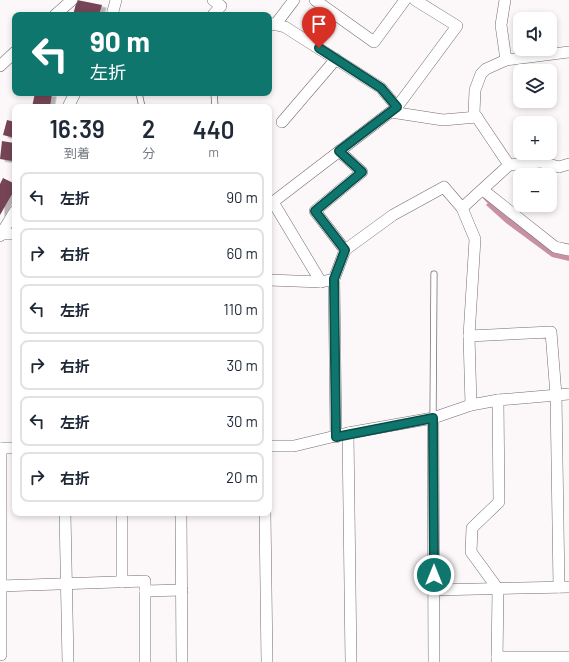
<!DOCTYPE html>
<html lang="ja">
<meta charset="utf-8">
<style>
:root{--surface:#fff;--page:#f6f6f7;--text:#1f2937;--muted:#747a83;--line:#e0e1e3}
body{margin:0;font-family:Barlow,"Noto Sans JP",sans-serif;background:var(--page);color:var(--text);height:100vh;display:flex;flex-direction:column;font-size:15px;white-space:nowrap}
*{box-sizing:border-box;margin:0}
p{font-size:13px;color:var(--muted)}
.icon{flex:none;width:22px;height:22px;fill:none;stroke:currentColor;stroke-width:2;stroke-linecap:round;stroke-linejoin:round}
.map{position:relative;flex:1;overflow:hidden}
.sheet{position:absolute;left:12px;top:104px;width:260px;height:412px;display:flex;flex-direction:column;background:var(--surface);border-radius:8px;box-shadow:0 2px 6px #0003}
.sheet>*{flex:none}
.hud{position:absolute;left:12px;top:12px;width:260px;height:84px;border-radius:8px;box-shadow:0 2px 6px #0003;background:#0f766e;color:#fff;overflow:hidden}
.tools{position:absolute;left:513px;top:12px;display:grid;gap:8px}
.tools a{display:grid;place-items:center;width:44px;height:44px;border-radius:8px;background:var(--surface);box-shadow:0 2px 6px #0003;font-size:20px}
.pin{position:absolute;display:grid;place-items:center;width:34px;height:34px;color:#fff;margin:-41px -17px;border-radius:50% 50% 50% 0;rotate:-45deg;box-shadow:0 0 4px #0007}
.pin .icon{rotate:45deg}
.me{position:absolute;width:44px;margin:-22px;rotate:0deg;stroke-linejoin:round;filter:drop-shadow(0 0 3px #0008)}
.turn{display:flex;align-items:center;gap:14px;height:84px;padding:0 12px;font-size:18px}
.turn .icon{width:52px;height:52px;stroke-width:2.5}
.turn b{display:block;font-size:28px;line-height:34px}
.eta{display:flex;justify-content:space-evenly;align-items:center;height:68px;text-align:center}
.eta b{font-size:24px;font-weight:600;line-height:28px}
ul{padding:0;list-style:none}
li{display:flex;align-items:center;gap:12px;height:50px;margin:0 8px 6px;padding:0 4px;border:2px solid var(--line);border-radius:8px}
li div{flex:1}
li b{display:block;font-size:15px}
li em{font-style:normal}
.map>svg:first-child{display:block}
</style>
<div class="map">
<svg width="569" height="662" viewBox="0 0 569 662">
<defs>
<filter id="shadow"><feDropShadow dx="4.5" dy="2.5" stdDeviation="0" flood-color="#0004"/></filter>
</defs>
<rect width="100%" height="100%" fill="#fcf7f8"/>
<path fill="#c891a1" d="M492,199L569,254V261L552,257L506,223L486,205Z"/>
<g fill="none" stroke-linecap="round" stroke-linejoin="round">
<path stroke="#c891a1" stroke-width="3.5" d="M485,198L491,204"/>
</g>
<g fill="#764555" filter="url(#shadow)">
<path d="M77,0L102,5L99,15H73Z"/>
<path d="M35,93L52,94L50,107H32Z"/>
<path d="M7,120L15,122V138L3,135Z"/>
<path d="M2,141L14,143L12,161L0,159Z"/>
<path d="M3,178L15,184V189L0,215V184Z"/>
</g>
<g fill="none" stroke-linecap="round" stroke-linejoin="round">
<g stroke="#736f70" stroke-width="7">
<g id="service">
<path d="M139,93L142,107"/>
<path d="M214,93L215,107"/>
<path d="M433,418L434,274"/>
</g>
</g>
<g stroke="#736f70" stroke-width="12">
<g id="minor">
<path d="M315,0L374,42L405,0"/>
<path d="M505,0L501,25L506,60"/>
<path d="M55,15L72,0"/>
<path d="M112,15L116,0"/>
<path d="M213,15L221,6L213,0"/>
<path d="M269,23L285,27L381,88L397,107L273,202L321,282L334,279"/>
<path d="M275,25L294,0"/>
<path d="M0,66L15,52"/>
<path d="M68,107L75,93"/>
<path d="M397,107L457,26L415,0"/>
<path d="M391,112L443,120L477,117"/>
<path d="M282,122L336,59"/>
<path d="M339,151L362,172L315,211L345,250"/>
<path d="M509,165L541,162L559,167L569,164"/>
<path d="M483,190L555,247L569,250"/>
<path d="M462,208L509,165L474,113L475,90L481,74L486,69L506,60L569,52"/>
<path d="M2,234H15"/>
<path d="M0,236L15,211"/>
<path d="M269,280L321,282"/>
<path d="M469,336L551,332L556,395L559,587"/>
<path d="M433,418L434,662"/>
<path d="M348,433L351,662"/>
<path d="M336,437L334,279L345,250L393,215L444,187L462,208L475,239L469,336L471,405"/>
<path d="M269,446H294L348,433L433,418L471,405L498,400L569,394"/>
<path d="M0,448H15"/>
<path d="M1,448V655"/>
<path d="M65,513L68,662"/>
<path d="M122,513V582"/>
<path d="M181,513L182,662"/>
<path d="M265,513L267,662"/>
<path d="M0,586L145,581V662"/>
<path d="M434,590L569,587"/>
<path d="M145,591L182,590"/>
<path d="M497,657H569"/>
<path d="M497,662L498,589L471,552L472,528L499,502L498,400"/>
</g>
</g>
<use href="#service" stroke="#fff" stroke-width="5.5"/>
<use href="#minor" stroke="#fff" stroke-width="11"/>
</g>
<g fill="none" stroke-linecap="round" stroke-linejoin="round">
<g stroke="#0a4d48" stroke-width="10">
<path id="route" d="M319,48L381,88L397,107L339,151L362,172L315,211L345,250L334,279L336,437L433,418L434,575"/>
</g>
<use href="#route" stroke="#0f766e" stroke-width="7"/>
</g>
</svg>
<div class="tools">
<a><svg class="icon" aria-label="sound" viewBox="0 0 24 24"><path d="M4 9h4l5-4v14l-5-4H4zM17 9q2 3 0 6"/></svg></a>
<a><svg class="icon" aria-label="layers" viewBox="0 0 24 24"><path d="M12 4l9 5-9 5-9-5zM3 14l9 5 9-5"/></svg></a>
<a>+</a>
<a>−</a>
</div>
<div class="pin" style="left:319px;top:48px;background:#d93025"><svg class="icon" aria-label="arrive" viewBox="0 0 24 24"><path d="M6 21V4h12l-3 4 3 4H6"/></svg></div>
<svg class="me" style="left:434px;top:575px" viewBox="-20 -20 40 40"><circle r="17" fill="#0f766e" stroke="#fff" stroke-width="3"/><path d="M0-11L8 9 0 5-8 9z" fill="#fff"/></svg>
<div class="hud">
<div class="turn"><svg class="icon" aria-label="left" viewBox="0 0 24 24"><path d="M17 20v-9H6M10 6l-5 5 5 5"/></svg><div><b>90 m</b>左折</div></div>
</div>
<section class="sheet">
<div class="eta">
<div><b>16:39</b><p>到着</p></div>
<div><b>2</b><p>分</p></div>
<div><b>440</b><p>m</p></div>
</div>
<ul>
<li><svg class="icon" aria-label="left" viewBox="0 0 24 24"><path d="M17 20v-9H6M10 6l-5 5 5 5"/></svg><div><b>左折</b></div><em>90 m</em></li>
<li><svg class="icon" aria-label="right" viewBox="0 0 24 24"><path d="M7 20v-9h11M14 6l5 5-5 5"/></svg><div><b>右折</b></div><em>60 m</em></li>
<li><svg class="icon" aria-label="left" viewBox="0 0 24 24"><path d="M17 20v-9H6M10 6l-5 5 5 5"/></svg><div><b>左折</b></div><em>110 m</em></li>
<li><svg class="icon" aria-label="right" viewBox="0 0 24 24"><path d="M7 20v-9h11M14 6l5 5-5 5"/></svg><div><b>右折</b></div><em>30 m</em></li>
<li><svg class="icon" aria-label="left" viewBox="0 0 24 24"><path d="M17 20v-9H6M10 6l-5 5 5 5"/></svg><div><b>左折</b></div><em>30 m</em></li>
<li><svg class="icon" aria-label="right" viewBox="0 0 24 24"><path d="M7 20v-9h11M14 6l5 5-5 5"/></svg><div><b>右折</b></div><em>20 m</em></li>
</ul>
</section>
</div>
